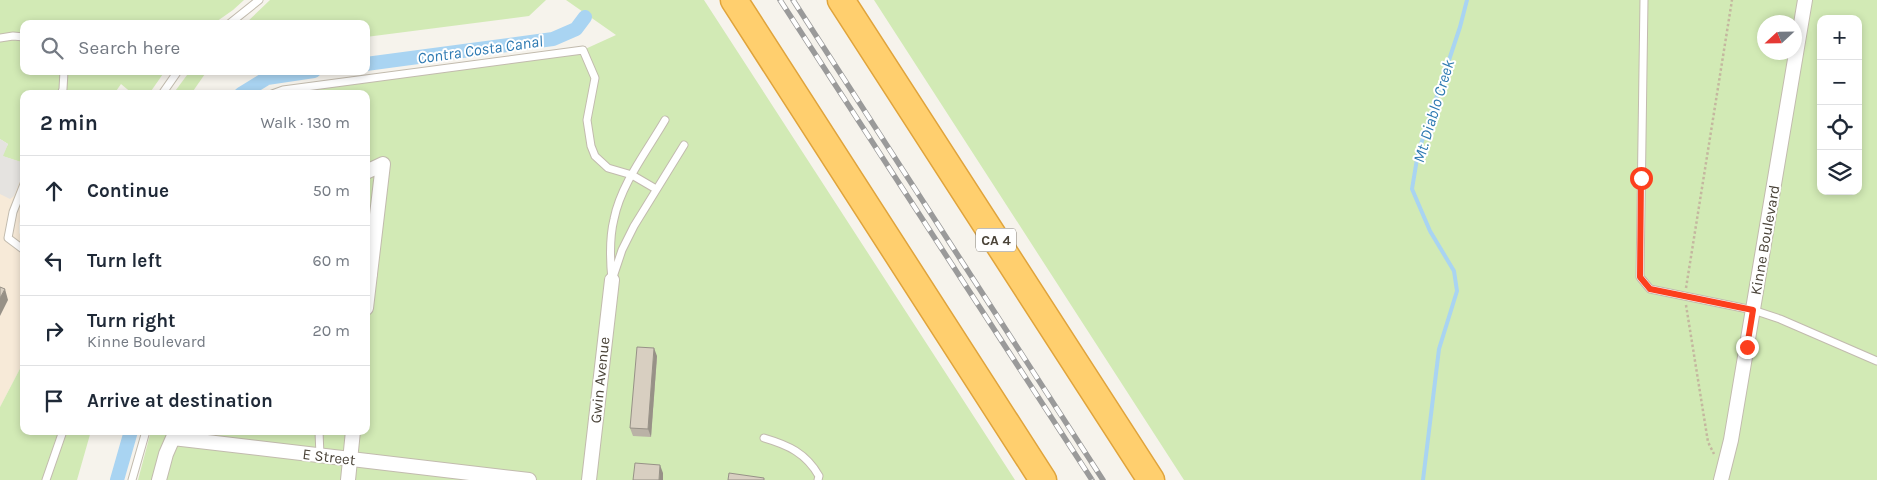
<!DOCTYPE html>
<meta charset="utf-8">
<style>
body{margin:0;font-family:Karla,sans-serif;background:#f2f2f3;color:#1f2937}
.controls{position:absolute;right:15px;top:15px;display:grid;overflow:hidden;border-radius:10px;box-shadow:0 2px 8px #0003}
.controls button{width:45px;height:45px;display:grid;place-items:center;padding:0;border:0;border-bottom:1px solid #e0e1e3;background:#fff;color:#1f2937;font:25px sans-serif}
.compass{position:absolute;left:1757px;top:15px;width:45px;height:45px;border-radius:50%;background:#fff;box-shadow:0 2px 8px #0003;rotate:248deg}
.stop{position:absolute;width:15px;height:15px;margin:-11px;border:4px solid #fc3f1d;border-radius:50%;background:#fff}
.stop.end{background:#fc3f1d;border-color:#fff;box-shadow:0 1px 5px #0008}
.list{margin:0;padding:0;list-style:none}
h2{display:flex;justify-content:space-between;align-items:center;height:65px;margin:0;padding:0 20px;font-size:21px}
h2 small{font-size:16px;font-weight:400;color:#747a83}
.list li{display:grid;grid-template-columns:32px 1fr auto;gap:15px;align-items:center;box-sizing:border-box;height:70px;padding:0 20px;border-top:1px solid #e0e1e3}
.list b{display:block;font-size:19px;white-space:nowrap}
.list p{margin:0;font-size:16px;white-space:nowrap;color:#747a83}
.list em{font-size:16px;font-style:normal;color:#747a83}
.icon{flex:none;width:28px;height:28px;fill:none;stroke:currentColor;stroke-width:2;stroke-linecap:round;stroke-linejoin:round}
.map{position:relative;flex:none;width:1877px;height:480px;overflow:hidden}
.search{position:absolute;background:#fff;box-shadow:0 2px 8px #0003;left:20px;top:20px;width:350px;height:55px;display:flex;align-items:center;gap:12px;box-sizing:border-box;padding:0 18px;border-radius:10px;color:#747a83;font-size:19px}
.panel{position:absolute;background:#fff;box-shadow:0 2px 8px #0003;left:20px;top:90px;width:350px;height:345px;border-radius:10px}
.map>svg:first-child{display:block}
.commercial{fill:#f7ead8}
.green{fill:#d2eab5;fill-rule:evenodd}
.parking{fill:#e5e3e0}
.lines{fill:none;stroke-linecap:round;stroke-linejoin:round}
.stream{stroke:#a9d4f2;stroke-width:4}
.canal{stroke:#a9d4f2;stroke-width:14}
.service-casing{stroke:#c2bbae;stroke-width:9}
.minor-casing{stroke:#c2bbae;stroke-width:16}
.motorway-casing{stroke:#e0a43c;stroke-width:29}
.path{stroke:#c4b79f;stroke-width:2.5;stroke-dasharray:2.5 2.5;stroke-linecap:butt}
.service{stroke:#fff;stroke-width:7}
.minor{stroke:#fff;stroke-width:14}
.motorway{stroke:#ffcf6e;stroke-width:26}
.rail-casing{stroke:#9a9a9a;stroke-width:5.5}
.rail{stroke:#fff;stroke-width:4;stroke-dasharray:11;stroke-linecap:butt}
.wall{fill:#bab2a6}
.shaded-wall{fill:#979187}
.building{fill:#d8cfc1;stroke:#979187}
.route{stroke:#fc3f1d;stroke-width:6}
.labels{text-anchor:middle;stroke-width:4;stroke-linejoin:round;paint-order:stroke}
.shield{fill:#fff;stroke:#817c74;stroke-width:1}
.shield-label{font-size:14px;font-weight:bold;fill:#4b4439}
.street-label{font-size:15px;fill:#4b4439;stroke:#fff}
.water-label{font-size:16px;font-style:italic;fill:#2e7ab2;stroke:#fff}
</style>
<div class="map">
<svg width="1877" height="480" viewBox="0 0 1877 480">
<rect width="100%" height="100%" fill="#f6f3ec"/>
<path class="commercial" d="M0,139L24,163V211L19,224V233L24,238V361L0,407Z"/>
<g class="green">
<path d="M0,0H244L233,10L213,24H24V71H165L149,94H133L121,84L114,94H24V163L2,156L8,144L0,139Z"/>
<path d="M270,0H546L529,16L366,37V24H245Z"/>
<path d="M566,0H704L1015,480H138L151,431H366V94H272L583,50L616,35Z"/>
<path d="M874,0H1877V480H1184ZM1821,19H1858V191H1821ZM1764,22H1794V52H1764Z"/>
<path d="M190,71H207L191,94H173Z"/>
<path d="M24,361V431H91L77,480H0V407Z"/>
</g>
<path class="parking" d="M0,139L8,144L3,156L24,163V171L14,196L10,199L0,194Z"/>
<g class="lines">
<path class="stream" d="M1423,480L1439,349L1457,291L1454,271L1430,231L1412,189L1418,153L1460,27L1467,0"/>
<g class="canal">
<path d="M366,64L553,39L576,29L585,17"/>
<path d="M241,94L267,78L314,71"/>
<path d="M117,480L131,431"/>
</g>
<defs>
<g id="service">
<path d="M1644,0L1640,277L1650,289L1753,310L1780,319L1877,361"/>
<path d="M229,24L259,0"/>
<path d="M0,38L13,36L24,37"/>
<path d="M61,94L63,89L64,71"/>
<path d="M162,94L178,71"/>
<path d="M272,94L283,90L583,50L595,78L587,120L591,146L595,156L608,168L632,175L656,189"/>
<path d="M665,120C647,151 621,184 614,219C609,239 610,260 612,280L622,250L634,226L684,145"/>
<path d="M24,184L13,212L8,238L24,250"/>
<path d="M319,431L320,456"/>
<path d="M764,438C788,445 806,453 819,476L818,480"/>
<path d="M46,480L63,431"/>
<path d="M132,480L146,431"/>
</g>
<g id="minor">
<path d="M366,172L383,164L370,274L366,271"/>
<path d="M366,308L370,274"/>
<path d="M159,480L166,454L173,438L529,480"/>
<path d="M348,480L353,431"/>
<path d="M589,480L612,280"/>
<path d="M1721,480L1731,440L1805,0"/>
</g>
<g id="motorway">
<path d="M734,0L1043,480"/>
<path d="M841,0L1151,480"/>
</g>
</defs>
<use href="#service" class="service-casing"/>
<use href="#minor" class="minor-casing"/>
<use href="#motorway" class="motorway-casing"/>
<g class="path">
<path d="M1686,288L1732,0"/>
<path d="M1686,305L1708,442L1714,454"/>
</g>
<use href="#service" class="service"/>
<use href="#minor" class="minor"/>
<use href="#motorway" class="motorway"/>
<defs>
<g id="rail">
<path d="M780,0L1092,480"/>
<path d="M793,0L1103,480"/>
</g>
</defs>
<use href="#rail" class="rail-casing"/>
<use href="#rail" class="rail"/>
</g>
<path class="wall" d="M657,356L651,437L633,436L630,428Z"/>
<g class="shaded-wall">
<path d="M5,289L8,300L0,316V298Z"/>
<path d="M654,348L657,356L651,437L648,429Z"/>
<path d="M660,465L663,473V480H659Z"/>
</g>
<g class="building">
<path d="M0,287L5,289L0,298Z"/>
<path d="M637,347L654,348L648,429L630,428Z"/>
<path d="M635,463L660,465L659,480H633Z"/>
<path d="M729,473L764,478V480H728Z"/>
</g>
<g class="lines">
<path class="route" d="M1641,178L1640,277L1650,289L1753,310L1747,347"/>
</g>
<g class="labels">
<rect class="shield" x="976" y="228.5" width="40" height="23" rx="4"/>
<g class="shield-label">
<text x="996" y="245">CA 4</text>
</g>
<g class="street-label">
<text transform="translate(1765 240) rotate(-80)" y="5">Kinne Boulevard</text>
<text transform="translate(600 380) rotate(-84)" y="5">Gwin Avenue</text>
<text transform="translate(329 457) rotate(7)" y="5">E Street</text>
</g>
<g class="water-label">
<text transform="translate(480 49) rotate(-8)" y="6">Contra Costa Canal</text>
<text transform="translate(1433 111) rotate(-73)" y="6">Mt. Diablo Creek</text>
</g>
</g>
</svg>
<div class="controls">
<button>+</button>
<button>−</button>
<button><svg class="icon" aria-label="locate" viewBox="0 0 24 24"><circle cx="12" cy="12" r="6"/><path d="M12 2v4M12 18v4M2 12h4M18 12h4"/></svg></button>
<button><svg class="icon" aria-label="layers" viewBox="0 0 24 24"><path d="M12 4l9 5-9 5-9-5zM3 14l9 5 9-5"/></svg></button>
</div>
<svg class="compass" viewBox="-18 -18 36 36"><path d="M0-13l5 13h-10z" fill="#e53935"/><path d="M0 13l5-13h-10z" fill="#747a83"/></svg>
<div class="stop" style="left:1641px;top:178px"></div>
<div class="stop end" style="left:1747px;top:347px"></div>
<div class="search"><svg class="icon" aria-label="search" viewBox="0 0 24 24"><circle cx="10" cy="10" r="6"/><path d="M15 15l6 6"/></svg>Search here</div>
<section class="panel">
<h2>2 min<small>Walk · 130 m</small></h2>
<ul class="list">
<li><svg class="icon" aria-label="ahead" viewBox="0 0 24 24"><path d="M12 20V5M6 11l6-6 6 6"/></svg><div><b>Continue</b></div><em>50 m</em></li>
<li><svg class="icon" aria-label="left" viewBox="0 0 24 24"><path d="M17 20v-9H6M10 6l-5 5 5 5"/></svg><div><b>Turn left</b></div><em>60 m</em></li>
<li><svg class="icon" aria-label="right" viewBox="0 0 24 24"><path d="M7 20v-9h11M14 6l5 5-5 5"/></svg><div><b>Turn right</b><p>Kinne Boulevard</p></div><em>20 m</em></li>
<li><svg class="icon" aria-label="arrive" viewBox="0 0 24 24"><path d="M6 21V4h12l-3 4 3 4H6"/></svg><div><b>Arrive at destination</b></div></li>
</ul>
</section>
</div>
